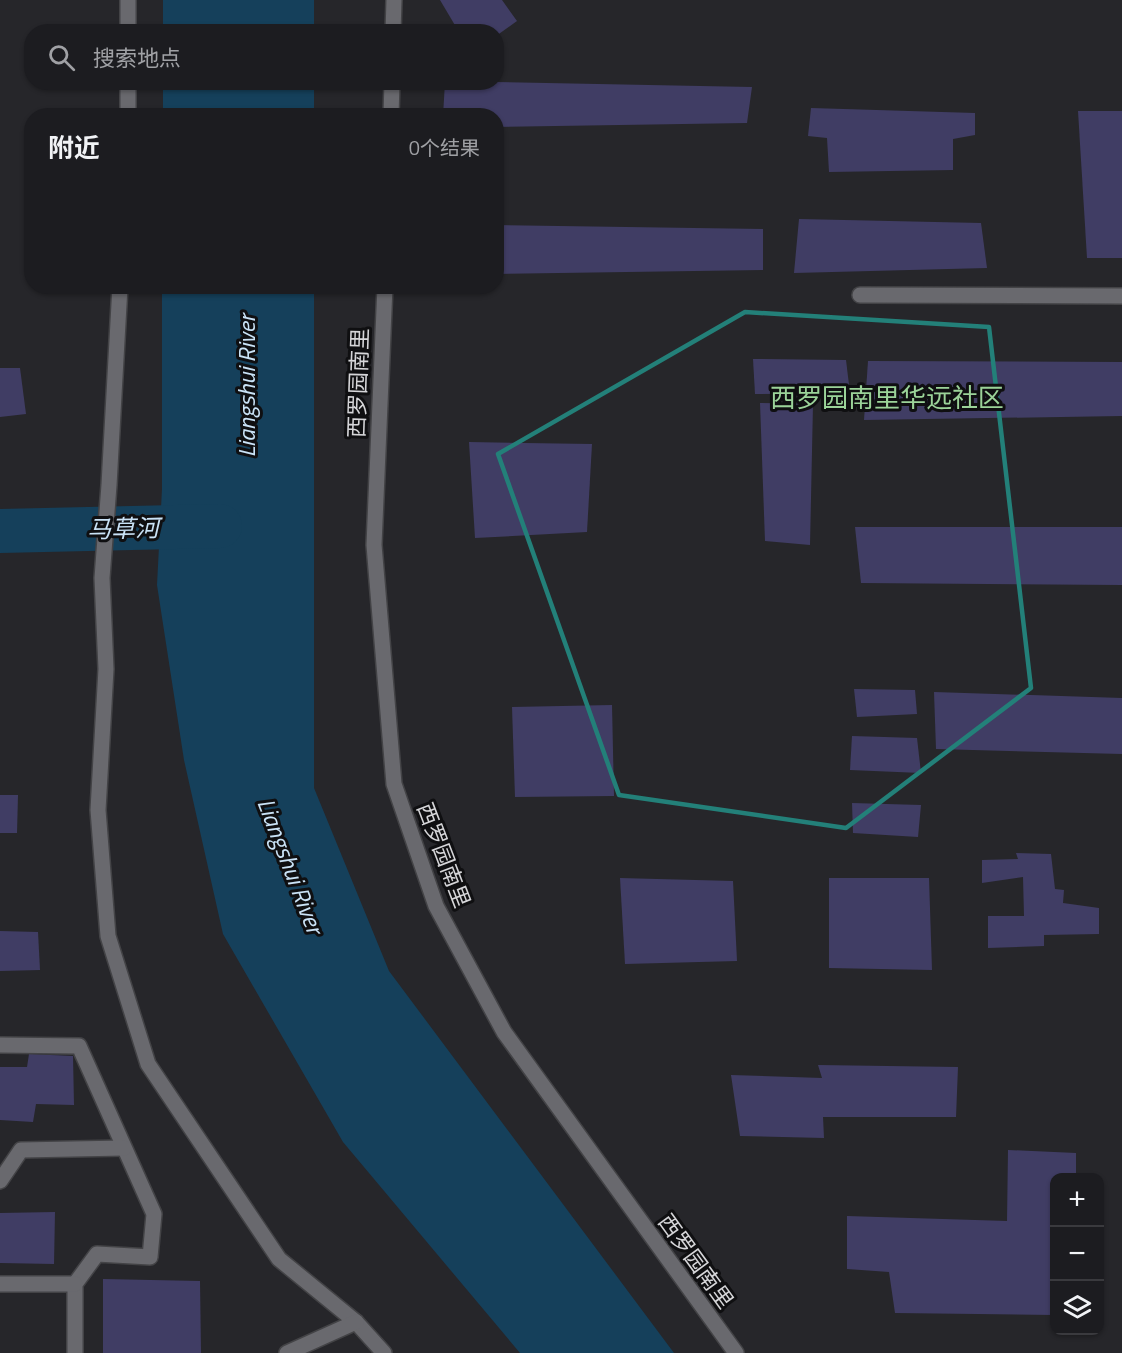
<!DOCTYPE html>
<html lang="zh">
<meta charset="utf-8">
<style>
body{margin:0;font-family:"Titillium Web","Noto Sans SC",sans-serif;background:#252529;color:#f1f3f6}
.controls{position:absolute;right:18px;bottom:18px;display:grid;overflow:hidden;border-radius:12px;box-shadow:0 2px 4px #0004}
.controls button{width:54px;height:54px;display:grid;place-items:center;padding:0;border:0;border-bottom:2px solid #3a3a3e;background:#1c1c20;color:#f1f3f6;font:30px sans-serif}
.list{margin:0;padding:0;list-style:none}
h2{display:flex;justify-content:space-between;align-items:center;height:78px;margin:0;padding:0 24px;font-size:26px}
h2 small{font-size:20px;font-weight:400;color:#a0a1a5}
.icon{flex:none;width:33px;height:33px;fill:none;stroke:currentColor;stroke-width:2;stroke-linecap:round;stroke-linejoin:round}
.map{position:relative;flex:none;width:1122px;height:1353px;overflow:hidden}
.search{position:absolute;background:#1c1c20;box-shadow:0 2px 4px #0004;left:24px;top:24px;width:480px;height:66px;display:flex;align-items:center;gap:15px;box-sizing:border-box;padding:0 21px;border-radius:24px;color:#a0a1a5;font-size:22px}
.panel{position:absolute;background:#1c1c20;box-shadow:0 2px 4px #0004;left:24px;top:108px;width:480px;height:186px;border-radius:24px}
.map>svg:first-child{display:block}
.water{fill:#15405b}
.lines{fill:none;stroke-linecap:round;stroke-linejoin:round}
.river{stroke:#15405b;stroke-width:44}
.building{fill:#403d64}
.minor-casing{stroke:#434346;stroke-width:18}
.minor{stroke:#69696e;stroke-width:15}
.marked{fill:none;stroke:#238079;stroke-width:4.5;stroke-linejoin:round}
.labels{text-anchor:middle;stroke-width:6;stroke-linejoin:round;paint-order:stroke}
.street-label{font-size:22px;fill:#d6d6d9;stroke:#0f0f11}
.water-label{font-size:24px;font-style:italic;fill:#cae3f7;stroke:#0f0f11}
.quarter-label{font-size:26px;fill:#9bd399;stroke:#0f0f11}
</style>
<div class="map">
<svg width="1122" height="1353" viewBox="0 0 1122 1353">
<rect width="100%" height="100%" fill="#26262a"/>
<g class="water">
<rect x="163" y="0" width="151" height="31"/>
<rect x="163" y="83" width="151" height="32"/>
<path d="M162,287H314V788L389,971L674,1353H520L343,1142L223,934L184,760L157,585L162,489Z"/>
</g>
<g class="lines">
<path class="river" d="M0,531L220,526"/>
</g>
<g class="building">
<path d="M440,0H502L517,21L496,36V32H459Z"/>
<path d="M445,82H496L752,87L747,123L496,127V116H443Z"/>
<path d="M811,108L975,113V135L953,139V170L829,172L827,138L808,136Z"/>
<path d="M1078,111H1122V258H1087Z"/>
<path d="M799,219L981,223L987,268L794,273Z"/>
<path d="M496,225L763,229V270L496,274Z"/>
<path d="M753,359L846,360L850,393L755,394Z"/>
<path d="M868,361L1122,362V416L864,420Z"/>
<path d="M0,368H20L26,414L0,417Z"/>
<path d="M760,403L813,404L810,545L765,541Z"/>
<path d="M469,442L592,444L587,532L475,538Z"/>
<path d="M855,527H1122V585L861,583Z"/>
<path d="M854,689L915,690L917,714L857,717Z"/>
<path d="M934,692L1122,698V754L936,749Z"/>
<path d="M612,705L614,796L515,797L512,707Z"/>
<path d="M852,736L917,738L921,773L850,770Z"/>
<path d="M0,795H18L17,833H0Z"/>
<path d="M852,803L921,805L918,837L853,833Z"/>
<path d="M1016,853L1051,854L1055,889L1064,890L1063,903L1099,908V934L1044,935V946L988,948V916H1024L1023,877L982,883V860L1018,859Z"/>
<path d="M620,878L733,881L737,961L625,964Z"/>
<path d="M829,878H929L932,970L829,968Z"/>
<path d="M0,931L38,932L40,970L0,971Z"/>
<path d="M29,1054L73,1056L74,1105L36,1104L33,1122L0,1120V1067H27Z"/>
<path d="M818,1065L958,1067L956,1117H823L824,1138L740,1136L731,1075L822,1078Z"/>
<path d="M1008,1150L1076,1153V1178H1054V1315L895,1313L889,1272L847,1269V1216L1007,1221Z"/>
<path d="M55,1212L54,1264L0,1263V1213Z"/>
<path d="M103,1279L200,1281L201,1353H103Z"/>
</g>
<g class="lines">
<defs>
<g id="minor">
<path d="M128,0V32"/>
<path d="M393,32L394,0"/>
<path d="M128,82V116"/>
<path d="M391,116L392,82"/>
<path d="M120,286L109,485L102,578L106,669L98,810L108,936L148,1064L279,1259L356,1322L384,1353"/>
<path d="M385,286L374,545L394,784L436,906L504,1032L736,1353"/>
<path d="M860,295L1122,296"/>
<path d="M0,1045L79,1046L154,1214L150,1257L97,1254L75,1284V1353"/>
<path d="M0,1181L21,1150L124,1148"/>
<path d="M0,1284H75"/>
<path d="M287,1353L356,1322"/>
</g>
</defs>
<use href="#minor" class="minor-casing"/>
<use href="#minor" class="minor"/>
</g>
<path class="marked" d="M745,312L989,327L1031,688L846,828L619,795L498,454Z"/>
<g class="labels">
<g class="street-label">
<text transform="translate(358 383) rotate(-88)" y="8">西罗园南里</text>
<text transform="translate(444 855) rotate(69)" y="8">西罗园南里</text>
<text transform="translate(696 1261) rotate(54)" y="8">西罗园南里</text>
</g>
<g class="water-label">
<text transform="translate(247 386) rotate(-90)" y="8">Liangshui River</text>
<text transform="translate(123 529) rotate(-1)" y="8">马草河</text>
<text transform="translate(290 866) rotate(69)" y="8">Liangshui River</text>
</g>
<g class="quarter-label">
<text x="887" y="407">西罗园南里华远社区</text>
</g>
</g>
</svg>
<div class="controls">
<button>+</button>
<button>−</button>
<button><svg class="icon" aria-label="layers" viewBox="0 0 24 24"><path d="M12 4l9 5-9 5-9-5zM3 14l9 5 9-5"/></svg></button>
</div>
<div class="search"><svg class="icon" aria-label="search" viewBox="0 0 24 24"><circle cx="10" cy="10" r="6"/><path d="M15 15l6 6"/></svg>搜索地点</div>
<section class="panel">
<h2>附近<small>0个结果</small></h2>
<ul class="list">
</ul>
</section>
</div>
